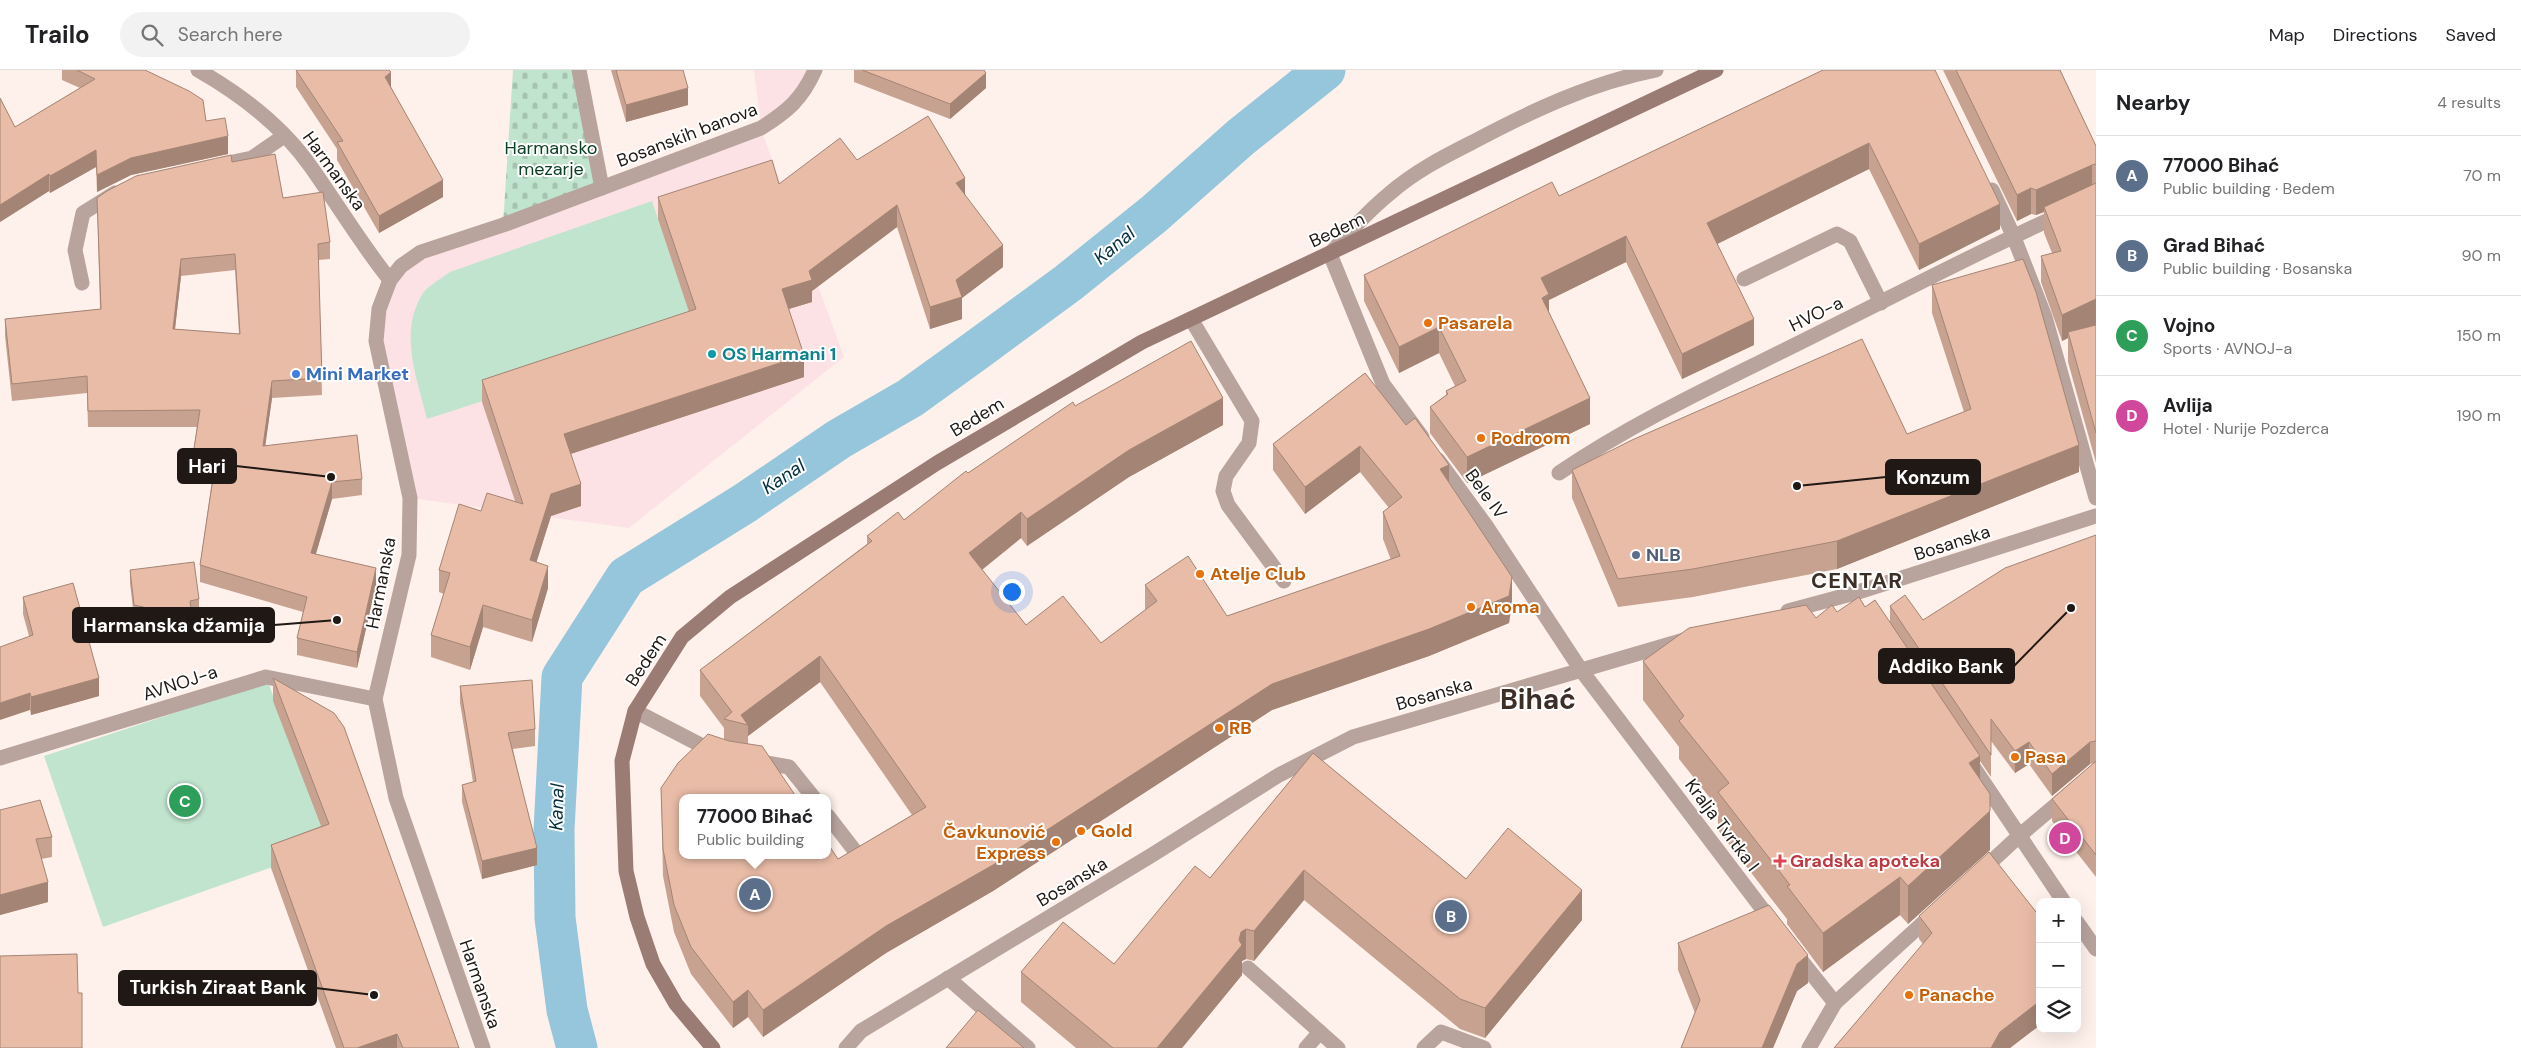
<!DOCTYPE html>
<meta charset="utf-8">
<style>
body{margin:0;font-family:"DM Sans",sans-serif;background:#f2f2f2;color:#202124}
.controls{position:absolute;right:15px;bottom:15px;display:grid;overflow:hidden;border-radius:10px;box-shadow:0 5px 20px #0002}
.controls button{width:45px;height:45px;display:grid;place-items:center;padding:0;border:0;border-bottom:1px solid #e0e0e0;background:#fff;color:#202124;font:25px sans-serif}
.you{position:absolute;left:1011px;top:521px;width:18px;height:18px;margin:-12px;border:4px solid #fff;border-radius:50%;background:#1a73e8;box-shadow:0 0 0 8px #1a73e833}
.badge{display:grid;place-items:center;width:32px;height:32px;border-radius:50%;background:#116e43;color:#fff;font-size:16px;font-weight:700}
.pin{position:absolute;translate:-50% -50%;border:2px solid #fff;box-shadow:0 1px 5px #0006}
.popup{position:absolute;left:679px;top:724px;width:152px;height:65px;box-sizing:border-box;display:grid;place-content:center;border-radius:10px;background:#fff;filter:drop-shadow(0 1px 4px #0005);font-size:16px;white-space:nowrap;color:#757577}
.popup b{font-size:19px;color:#202124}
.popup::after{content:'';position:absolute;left:50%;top:100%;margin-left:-10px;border:10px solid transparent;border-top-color:#fff}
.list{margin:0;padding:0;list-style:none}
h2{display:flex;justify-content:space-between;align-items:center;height:65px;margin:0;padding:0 20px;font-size:21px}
h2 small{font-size:16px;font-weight:400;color:#757577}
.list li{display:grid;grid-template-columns:32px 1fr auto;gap:15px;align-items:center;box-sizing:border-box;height:80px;padding:0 20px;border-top:1px solid #e0e0e0}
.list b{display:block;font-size:19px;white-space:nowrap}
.list p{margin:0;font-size:16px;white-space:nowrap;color:#757577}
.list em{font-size:16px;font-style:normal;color:#757577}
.icon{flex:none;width:28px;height:28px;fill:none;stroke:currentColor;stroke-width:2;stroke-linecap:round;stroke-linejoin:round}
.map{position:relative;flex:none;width:2096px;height:978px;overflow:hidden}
header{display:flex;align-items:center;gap:30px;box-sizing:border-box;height:70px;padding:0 25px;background:#fff;border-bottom:1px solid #e0e0e0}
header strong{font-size:24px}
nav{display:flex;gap:28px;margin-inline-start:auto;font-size:18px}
.search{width:350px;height:45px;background:#f2f2f2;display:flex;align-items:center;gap:12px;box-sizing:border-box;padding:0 18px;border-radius:28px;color:#757577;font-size:19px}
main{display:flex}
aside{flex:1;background:#fff}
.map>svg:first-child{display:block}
.education{fill:#fde2e5}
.green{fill:#c1e4ce}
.cemetery{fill:url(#cemetery-stones)}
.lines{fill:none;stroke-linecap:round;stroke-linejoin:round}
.canal{stroke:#96c6dc;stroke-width:41}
.lane{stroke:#b8a39d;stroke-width:15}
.street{stroke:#b8a39d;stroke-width:15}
.secondary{stroke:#9b7c74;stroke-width:15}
.wall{fill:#c8a290;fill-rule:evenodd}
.shaded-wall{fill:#a38475}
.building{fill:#e9bca7;stroke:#a38475;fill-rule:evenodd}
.food-dot{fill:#e8710a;stroke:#fff;stroke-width:2}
.culture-dot{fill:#0f9aa8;stroke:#fff;stroke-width:2}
.shop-dot{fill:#3f7fe0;stroke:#fff;stroke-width:2}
.service-dot{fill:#5c6f8a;stroke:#fff;stroke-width:2}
.health-dot{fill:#e0444e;stroke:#fff;stroke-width:2}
.labels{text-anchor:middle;stroke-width:4;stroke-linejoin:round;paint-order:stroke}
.street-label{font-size:18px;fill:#1f1814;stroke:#fff}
.park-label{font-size:18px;fill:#0a4026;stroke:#fff}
.food-label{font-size:18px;font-weight:bold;fill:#c56008;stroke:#fff;text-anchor:start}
.culture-label{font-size:18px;font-weight:bold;fill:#0d838f;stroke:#fff;text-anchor:start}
.shop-label{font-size:18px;font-weight:bold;fill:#366cbe;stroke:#fff;text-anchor:start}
.service-label{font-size:18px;font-weight:bold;fill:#4e5e75;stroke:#fff;text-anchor:start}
.health-label{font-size:18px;font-weight:bold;fill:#be3a42;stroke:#fff;text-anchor:start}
.water-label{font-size:19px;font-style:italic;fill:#043040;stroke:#fff}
.district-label{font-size:22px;font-weight:bold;letter-spacing:1px;fill:#3d2e26;stroke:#fff}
.town-label{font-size:28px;font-weight:bold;fill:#3d2e26;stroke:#fff}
.leader{fill:none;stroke:#1f1814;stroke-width:2}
.callout-dot{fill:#1f1814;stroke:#fff;stroke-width:2}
.callout{fill:#1f1814;stroke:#1f1814;stroke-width:2}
.callout-label{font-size:19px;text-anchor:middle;font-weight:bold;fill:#fff}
</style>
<header>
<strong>Trailo</strong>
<div class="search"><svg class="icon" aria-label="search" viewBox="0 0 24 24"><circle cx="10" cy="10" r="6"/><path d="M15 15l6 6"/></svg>Search here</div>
<nav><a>Map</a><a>Directions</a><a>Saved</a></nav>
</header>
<main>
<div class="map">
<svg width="2096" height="978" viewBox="0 0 2096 978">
<defs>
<pattern id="cemetery-stones" width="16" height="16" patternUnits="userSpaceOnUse" patternTransform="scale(1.25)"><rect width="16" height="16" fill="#c1e4ce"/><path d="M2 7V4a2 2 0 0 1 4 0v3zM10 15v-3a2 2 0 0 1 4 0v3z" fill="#a5c3b0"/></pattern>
</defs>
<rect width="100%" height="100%" fill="#fef1eb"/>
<path class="education" d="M754,0H815L761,59L844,287L629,458L410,428L388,332L379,239L401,196L761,58Z"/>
<g class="green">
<path d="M652,131L696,262L427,349C417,308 398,263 423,223C429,215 442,208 450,202Z"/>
<path d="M268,612L329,777L103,857L44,686Z"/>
</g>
<path class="cemetery" d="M513,0H579L602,118L503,155Z"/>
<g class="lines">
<path class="canal" d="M577,978L567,940L555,848L554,760L562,607L626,507L745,433L839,369L910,328L978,279L1068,213L1154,144L1241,67L1325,0"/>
<g class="lane">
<path d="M579,0L602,118"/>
<path d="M233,92L252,88L284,66"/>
<path d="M1330,184C1349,162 1367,142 1389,124C1414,102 1443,87 1473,72C1531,41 1591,13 1656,0"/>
<path d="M1744,209L1837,164L1850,171L1881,233"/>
<path d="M82,213L75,180L83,143L115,123"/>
<path d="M1191,249L1252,351L1249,373L1226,406L1223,421L1228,435L1284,511"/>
<path d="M635,641L716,683"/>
<path d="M755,691L789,697L814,728"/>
<path d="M828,746L858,785"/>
<path d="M2019,766L2096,701"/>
<path d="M1306,978L1320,962L1338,978"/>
<path d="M1424,978L1441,962L1484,978"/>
</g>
<g class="street">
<path d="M198,0C240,24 283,57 311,97C338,135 361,174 390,210"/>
<path d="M1992,120L2013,165L2045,247L2096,428"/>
<path d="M1330,184L1383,314L1422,367"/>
<path d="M1438,390L1487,457L1581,600L1773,853"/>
<path d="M1559,403C1641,347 1734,306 1823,261C1914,216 2003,169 2096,129"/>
<path d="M1788,541L1855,523L2096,446"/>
<path d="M0,688L266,607L375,629"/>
<path d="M1970,692L2064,832"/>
<path d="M1979,803L2019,766"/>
<path d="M2077,852L2096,879"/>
<path d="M1796,884L1835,933"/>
<path d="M1248,898L1320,962"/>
<path d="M948,908L1028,978"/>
<path d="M483,978L396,728L375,629L409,485L410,428L376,271L379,239L390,210L401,196L421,182L503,155L761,58C788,41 802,29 815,0"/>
<path d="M846,978L861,961L1152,785L1279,705L1353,667L1684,570"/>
<path d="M1809,978L1835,933L1934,843"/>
</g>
<path class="secondary" d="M713,978L676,934L653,894L637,847L626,801L622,691L635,641L682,567L730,527L937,393L1142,272L1716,0"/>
</g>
<g class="wall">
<path d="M62,0H145L206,51L228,84L131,105L97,122L96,97L50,123L49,121L0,152V28L15,57L80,18L62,10Z"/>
<path d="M296,0L391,17L443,127L379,163L337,90V79L296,17Z"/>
<path d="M611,0H683L688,35L626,52Z"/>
<path d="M854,0H984L986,18L950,49L854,12Z"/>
<path d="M1823,0L2000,159L1919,200L1869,99L1717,174L1754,275L1682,309L1626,192L1549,230V242L1590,354L1467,413L1430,363V337L1446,325V321L1455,316L1439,283L1399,303L1364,231V205L1559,126Z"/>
<path d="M1943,0H2060L2096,76V393L2068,292V268L2062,271L2041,212V186L2052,183L2044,163V142L2036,145L2031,144L2017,151Z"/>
<path d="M857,90L965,125L1003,197L962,228V249L930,259L897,157L812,221V232L789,239L804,307L571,384L581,436L551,446L536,492L548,518L532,572L483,557L470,600L431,587V565L444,524L439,522V500L481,441L515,431L482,332V310L689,242L658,149V127L779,114Z"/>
<path d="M232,92L283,128L330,172V189L318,190L322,325L272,328L265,375L362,409V425L332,429L316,484L376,515L357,598L297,585V568L303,542L200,512V495L212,411L192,408V391L197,357H88L87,323L12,331L5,266V249L100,239L97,128ZM235,200L239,264L175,259L181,206Z"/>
<path d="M1932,215L2079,402L1837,499L1693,527L1618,537L1572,428V400L1907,364L1964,342L1932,243Z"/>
<path d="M1365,303L1449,413L1512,533L1509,553L1429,586L1272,640L993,821L886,883L763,967L748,947L733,958L691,904L674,862L663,806L661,718L724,669V658L700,626V600L867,474V466L904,450L968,403L1075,336L1223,355L1129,407L1027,476L1021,468L982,500L1026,555L1101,573L1145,540V515L1227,546L1391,490L1383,469V442L1389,438L1360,402L1305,444L1273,400V374ZM820,612L912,745L838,789L748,674V666Z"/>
<path d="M2096,465V807L2052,751V729L2094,693L2090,694L2052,726L2029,694L2015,703L1991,671V707L1980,691V709L1990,780L1908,854L1900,845L1823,902L1787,854V849L1718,760V738L1679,689V677L1643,630V591L1837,542L1865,537L1890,553V536L1923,550Z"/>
<path d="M130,500L199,529V542L191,543L192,560L134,547L130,513Z"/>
<path d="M23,527L99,626L31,645L30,640L29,566L23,544Z"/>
<path d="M273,608L459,978H336L271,798V775L321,756L273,631Z"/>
<path d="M460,616L535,659V676L513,679L537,795L482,809L462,732V715L473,712L460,633Z"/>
<path d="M1313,683L1466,809L1582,850L1485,968L1460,959L1304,830L1254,891L1246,889L1242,891V905L1182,978H1076L1021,932V902L1114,894L1210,808Z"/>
<path d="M0,740L52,767V787L41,789L48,832L0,845Z"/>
<path d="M1919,846L2040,847V955L2010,978H1834L1923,874L1919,869Z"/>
<path d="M1678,873L1808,913L1797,921L1773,978H1681L1695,943L1678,900Z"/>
</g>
<g class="shaded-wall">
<path d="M391,2V20L385,7Z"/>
<path d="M986,3V18L950,49V34Z"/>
<path d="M688,18V35L626,52V35Z"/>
<path d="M228,66V84L131,105L97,122V105L131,88Z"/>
<path d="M1869,73V99L1707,179V153Z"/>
<path d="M96,80V97L50,123V106Z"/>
<path d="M2092,95V120L2044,137V142L2036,145V120Z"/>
<path d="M49,104V121L0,152V135Z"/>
<path d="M965,108V130L956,113Z"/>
<path d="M443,110V127L379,163V146Z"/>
<path d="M2031,118V144L2017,151V125Z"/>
<path d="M2000,134V159L1919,200V174Z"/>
<path d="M897,135V157L812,221V232L782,241V219L809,201Z"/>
<path d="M1626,166V192L1549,230V250L1542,233L1541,208Z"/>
<path d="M1003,175V197L962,228V249L930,259V237L956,210Z"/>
<path d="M181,189V206L173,276V259Z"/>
<path d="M2096,229V255L2068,262V268L2062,271V245Z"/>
<path d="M1754,249V275L1682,309V284Z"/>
<path d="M1439,257V283L1399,303V277Z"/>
<path d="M804,285V307L564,386V364Z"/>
<path d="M272,311V328L263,392V376Z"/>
<path d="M1223,328V355L1129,407L1027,476V449L1129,380Z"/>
<path d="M1590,328V354L1467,413V387Z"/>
<path d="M2079,375V402L1837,499V471Z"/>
<path d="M1360,376V402L1305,444V417Z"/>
<path d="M1449,395V421L1440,399Z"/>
<path d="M332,412V429L311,500V483Z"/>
<path d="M581,414V436L551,446L530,513V490L551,424Z"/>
<path d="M1021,442V468L969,510V483Z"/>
<path d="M548,496V518L532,572V550Z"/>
<path d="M376,498V515L357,598V582Z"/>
<path d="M1512,507V533L1509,553L1429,586L1272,640L993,821L886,883L763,967V940L886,856L1272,614Z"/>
<path d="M483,535V557L470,600V577Z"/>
<path d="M820,586V612L748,666V655L741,645Z"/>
<path d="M99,608V626L31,645V627Z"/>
<path d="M30,623V640L0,650V633Z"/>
<path d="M2029,672V694L2015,703V681Z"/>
<path d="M2090,672V694L2052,726V704Z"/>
<path d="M1980,686V725L1969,693Z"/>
<path d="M1990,724V780L1908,854V816Z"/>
<path d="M537,778V795L482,809V791Z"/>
<path d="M1304,800V830L1254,891V861Z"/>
<path d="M1900,807V845L1823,902V863Z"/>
<path d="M48,812V832L0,845V825Z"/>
<path d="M1582,820V850L1485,968V938Z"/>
<path d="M1246,859V889L1242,891V905L1182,978H1157L1241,862Z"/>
<path d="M1808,885V913L1797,921L1773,978H1762L1797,894Z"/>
<path d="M2081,900V923L2077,926V903Z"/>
<path d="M748,920V947L733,958V932Z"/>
<path d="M2040,931V955L2010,978H1991L2000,962Z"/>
<path d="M397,964V978H357Z"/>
</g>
<g class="building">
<path d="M77,0H145L189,21L203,30L206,51L225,48L228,66L131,88L97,105L96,80L50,106L49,104L0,135V28L15,57L95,9Z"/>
<path d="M296,0H389L391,2L385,7L443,110L379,146L337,72L343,71Z"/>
<path d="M616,0H683L688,18L626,35Z"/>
<path d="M862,0H984L986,3L950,34Z"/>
<path d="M1823,0H1935L2000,134L1919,174L1869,73L1707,153L1754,249L1682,284L1626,166L1541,208L1549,224L1542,228L1590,328L1467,387L1430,337L1448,324L1446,321L1466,311L1439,257L1399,277L1364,205L1552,112L1559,126Z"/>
<path d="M1956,0H2060L2096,76V94L2092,95L2036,120L2031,118L2017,125Z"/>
<path d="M928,46L965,108L956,113L1003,175L956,210L962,227L930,237L897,135L809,201L812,210L782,219L804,285L564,364L581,414L551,424L530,490L548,496L532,550L483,535L470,577L431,565L450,503L439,500L459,434L481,441L487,423L523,434L482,310L696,239L658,127L772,90L779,114L840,68L857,90Z"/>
<path d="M275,84L283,128L323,122L330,172L318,174L322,308L272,311L263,376L357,365L362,409L332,412L311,483L376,498L357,582L297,568L307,527L200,495L215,395L192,391L200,340L88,341L87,306L12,314L5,249L101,239L97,128L107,121L136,106L231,85L232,92ZM235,184L240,264L173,259L181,189Z"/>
<path d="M2096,113V229L2062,245L2041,186L2061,181L2044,137Z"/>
<path d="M2023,189L2036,222L2079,375L1837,471L1693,499L1618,509L1572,400L1632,370L1862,269L1907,364L1971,339L1932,215Z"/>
<path d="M2096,255V363L2068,262Z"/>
<path d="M1191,271L1223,328L1129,380L1027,449L1021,442L969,483L1026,555L1063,526L1101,573L1157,531L1145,515L1188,486L1227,546L1400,486L1383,442L1402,427L1360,376L1305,417L1273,374L1365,303L1406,355L1415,348L1449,395L1440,399L1512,507L1509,526L1429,559L1272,614L993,795L886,856L763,940L748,920L733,932L691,877L674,835L663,779L661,718L678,693L708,664L729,671L762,676L797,728H682V785H828V774L838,789L926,737L820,586L741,645L748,655L724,649L732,642L700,600L872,471L867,466L898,442L904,450L966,401L968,403L1073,332L1075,336Z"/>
<path d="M2096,465V671L2090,672L2052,704L2029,672L2015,681L1991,649V685L1890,536L1905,525L1923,550L2005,498Z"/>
<path d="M194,492L199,529L190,531L192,548L134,535L130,500Z"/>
<path d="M73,513L99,608L31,627L30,623L0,633V577L33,565L23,527Z"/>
<path d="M1859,527L1865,537L1875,530L1980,686L1969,693L1990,724V741L1908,816L1900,807L1823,863L1787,816L1790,815L1718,722L1729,713L1679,651L1684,646L1643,591L1689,558L1806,535L1816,548L1832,535L1837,542Z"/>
<path d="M273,608L334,643L344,657L459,978H403L397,964L357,978H344L271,775L329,754Z"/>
<path d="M532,610L535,659L508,663L537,778L482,791L462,715L476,711L460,616Z"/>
<path d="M1313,683L1466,809L1508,758L1582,820L1485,938L1460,929L1304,800L1254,861L1246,859L1241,862L1239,870L1242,875L1157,978H1113L1021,902L1063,852L1114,894L1195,796L1210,808Z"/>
<path d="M2096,691V785L2052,729Z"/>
<path d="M40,730L52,767L36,769L48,812L0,825V740Z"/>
<path d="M1989,782L2040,847V931L2000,962L1991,978H1834L1932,863L1919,846Z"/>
<path d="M1769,835L1808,885L1797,894L1762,978H1681L1700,930L1678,873Z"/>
<path d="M77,884L78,923H82V978H0V886Z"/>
<path d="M2077,896L2081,900L2077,903Z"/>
<path d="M978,940L1024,978H946Z"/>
</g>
<g class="food-dot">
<circle cx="1428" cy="253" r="5"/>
<circle cx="1481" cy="368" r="5"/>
<circle cx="1200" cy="504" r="5"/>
<circle cx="1471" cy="537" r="5"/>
<circle cx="1219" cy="658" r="5"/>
<circle cx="2015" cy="687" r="5"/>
<circle cx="1081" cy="761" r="5"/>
<circle cx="1056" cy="772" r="5"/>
<circle cx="1909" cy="925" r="5"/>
</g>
<circle class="culture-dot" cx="712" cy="284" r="5"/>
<circle class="shop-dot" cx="296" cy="304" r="5"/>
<circle class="service-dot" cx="1636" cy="485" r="5"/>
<path class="health-dot" d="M1777.5 783.5h5v5h5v5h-5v5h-5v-5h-5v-5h5z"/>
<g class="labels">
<g class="street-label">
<text transform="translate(687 65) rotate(-21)" y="6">Bosanskih banova</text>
<text transform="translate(334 101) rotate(54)" y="6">Harmanska</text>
<text transform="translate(1337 160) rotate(-25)" y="6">Bedem</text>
<text transform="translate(1816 244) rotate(-26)" y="6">HVO-a</text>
<text transform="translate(977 347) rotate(-31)" y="6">Bedem</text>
<text transform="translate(1486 424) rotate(54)" y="6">Bele IV</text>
<text transform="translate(1952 473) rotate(-18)" y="6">Bosanska</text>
<text transform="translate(381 513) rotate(-79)" y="6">Harmanska</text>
<text transform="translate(646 590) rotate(-57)" y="6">Bedem</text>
<text transform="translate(180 613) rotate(-18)" y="6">AVNOJ-a</text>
<text transform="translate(1434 624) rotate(-16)" y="6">Bosanska</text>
<text transform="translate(1722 755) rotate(53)" y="6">Kralja Tvrtka I</text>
<text transform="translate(1072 812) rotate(-31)" y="6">Bosanska</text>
<text transform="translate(480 914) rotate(71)" y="6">Harmanska</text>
</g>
<g class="park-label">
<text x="551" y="84">Harmansko<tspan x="551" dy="21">mezarje</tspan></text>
</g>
<g class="food-label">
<text x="1438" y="259">Pasarela</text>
<text x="1491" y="374">Podroom</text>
<text x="1210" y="510">Atelje Club</text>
<text x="1481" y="543">Aroma</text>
<text x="1229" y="664">RB</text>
<text x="2025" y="693">Pasa</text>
<text x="1091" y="767">Gold</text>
<text x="1046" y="768" text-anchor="end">Čavkunović<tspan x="1046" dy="21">Express</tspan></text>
<text x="1919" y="931">Panache</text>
</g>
<g class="culture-label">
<text x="722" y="290">OS Harmani 1</text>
</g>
<g class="shop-label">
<text x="306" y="310">Mini Market</text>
</g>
<g class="service-label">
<text x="1646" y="491">NLB</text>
</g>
<g class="health-label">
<text x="1790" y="797">Gradska apoteka</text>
</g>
<g class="water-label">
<text transform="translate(1114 175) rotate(-40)" y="7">Kanal</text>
<text transform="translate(783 406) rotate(-33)" y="7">Kanal</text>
<text transform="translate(556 737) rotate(-88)" y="7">Kanal</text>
</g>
<g class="district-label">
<text x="1857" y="518">CENTAR</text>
</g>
<g class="town-label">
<text x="1538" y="639">Bihać</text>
</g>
</g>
<path class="leader" d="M331 407L236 396M1797 416L1886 407M337 550L274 555M2071 538L2014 596M374 925L316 918"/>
<g class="callout-dot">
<circle cx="331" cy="407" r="5"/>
<circle cx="1797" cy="416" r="5"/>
<circle cx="337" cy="550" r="5"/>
<circle cx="2071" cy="538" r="5"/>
<circle cx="374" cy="925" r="5"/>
</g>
<g class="callout">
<rect x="178" y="379" width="58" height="34" rx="5"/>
<rect x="1886" y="390" width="94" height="34" rx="5"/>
<rect x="73" y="538" width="201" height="34" rx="5"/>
<rect x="1879" y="579" width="135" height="34" rx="5"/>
<rect x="119" y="901" width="197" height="34" rx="5"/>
</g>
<g class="callout-label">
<text x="207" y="403">Hari</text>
<text x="1933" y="414">Konzum</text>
<text x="174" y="562">Harmanska džamija</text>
<text x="1946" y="603">Addiko Bank</text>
<text x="218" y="924">Turkish Ziraat Bank</text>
</g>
</svg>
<div class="controls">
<button>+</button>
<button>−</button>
<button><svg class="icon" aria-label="layers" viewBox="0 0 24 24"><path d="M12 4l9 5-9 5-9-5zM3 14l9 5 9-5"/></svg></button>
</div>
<div class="you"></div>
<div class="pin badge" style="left:755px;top:824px;background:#5c6f8a">A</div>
<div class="popup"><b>77000 Bihać</b>Public building</div>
<div class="pin badge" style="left:1451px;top:846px;background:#5c6f8a">B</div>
<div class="pin badge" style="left:185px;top:731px;background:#2e9e5b">C</div>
<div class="pin badge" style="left:2065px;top:768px;background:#d1479c">D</div>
</div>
<aside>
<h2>Nearby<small>4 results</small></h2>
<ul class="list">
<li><span class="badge" style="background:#5c6f8a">A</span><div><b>77000 Bihać</b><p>Public building · Bedem</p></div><em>70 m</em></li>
<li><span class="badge" style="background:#5c6f8a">B</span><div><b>Grad Bihać</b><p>Public building · Bosanska</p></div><em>90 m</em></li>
<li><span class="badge" style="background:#2e9e5b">C</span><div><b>Vojno</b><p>Sports · AVNOJ-a</p></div><em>150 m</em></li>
<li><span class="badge" style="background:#d1479c">D</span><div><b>Avlija</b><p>Hotel · Nurije Pozderca</p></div><em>190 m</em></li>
</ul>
</aside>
</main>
